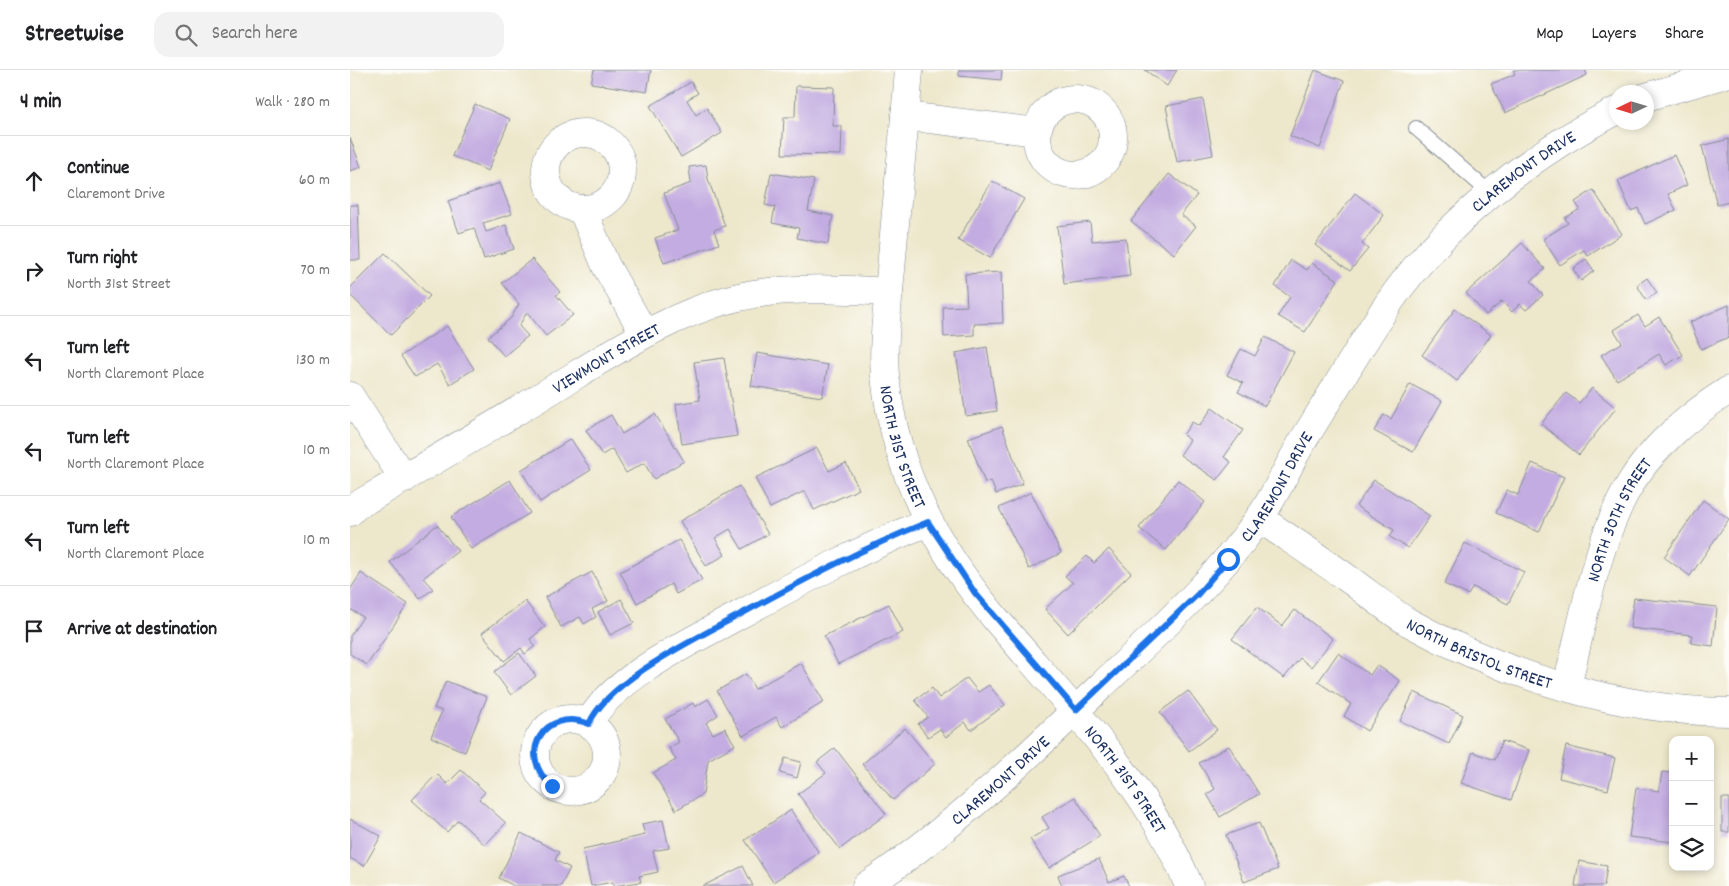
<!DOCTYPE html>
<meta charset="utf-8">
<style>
body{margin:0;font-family:Dekko,sans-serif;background:#f2f2f2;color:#202124}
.controls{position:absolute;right:15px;bottom:15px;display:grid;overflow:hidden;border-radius:10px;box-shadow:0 2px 8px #0003}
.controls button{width:45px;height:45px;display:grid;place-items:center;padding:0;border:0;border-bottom:1px solid #e0e0e0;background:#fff;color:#202124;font:25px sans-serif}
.compass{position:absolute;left:1259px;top:15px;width:45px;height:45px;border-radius:50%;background:#fff;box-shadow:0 2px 8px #0003;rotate:266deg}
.stop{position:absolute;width:15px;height:15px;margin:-11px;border:4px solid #1a73e8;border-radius:50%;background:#fff}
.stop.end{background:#1a73e8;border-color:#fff;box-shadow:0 1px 5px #0008}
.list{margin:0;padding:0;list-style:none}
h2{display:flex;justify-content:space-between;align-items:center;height:65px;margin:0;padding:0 20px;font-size:21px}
h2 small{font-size:16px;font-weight:400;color:#757577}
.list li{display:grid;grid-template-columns:32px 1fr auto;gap:15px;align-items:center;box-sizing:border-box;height:90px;padding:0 20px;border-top:1px solid #e0e0e0}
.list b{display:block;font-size:19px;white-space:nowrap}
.list p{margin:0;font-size:16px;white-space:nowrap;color:#757577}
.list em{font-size:16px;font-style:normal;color:#757577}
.icon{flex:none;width:28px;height:28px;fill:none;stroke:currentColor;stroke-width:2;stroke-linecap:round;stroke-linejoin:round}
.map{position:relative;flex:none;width:1379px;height:816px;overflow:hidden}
header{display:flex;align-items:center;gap:30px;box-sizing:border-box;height:70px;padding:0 25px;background:#fff;border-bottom:1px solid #e0e0e0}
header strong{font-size:24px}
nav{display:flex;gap:28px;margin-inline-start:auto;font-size:18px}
.search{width:350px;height:45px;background:#f2f2f2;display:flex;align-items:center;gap:12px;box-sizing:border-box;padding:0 18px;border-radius:15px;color:#757577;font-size:19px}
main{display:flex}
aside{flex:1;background:#fff}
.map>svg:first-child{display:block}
.building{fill:#c3ace1}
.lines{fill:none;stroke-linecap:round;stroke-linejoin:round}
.service-casing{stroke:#848b94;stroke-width:16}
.minor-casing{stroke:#848b94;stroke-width:29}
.service{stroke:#fff;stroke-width:14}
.minor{stroke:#fff;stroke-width:28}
.route{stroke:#1a73e8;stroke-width:6}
.labels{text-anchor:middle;stroke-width:4;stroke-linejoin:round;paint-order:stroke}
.street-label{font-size:18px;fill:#1b2f5e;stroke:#fdfcf7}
</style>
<header>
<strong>Streetwise</strong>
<div class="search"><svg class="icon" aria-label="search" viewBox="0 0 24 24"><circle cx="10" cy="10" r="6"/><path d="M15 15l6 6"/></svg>Search here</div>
<nav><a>Map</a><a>Layers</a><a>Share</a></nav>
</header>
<main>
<aside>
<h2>4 min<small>Walk · 280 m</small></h2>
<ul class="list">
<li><svg class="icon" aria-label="ahead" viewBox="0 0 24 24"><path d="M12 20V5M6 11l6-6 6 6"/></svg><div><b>Continue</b><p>Claremont Drive</p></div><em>60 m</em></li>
<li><svg class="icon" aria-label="right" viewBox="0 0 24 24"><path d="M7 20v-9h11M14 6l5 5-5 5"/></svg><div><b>Turn right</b><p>North 31st Street</p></div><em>70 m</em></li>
<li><svg class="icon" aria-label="left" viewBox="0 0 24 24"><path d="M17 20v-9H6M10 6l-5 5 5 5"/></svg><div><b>Turn left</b><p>North Claremont Place</p></div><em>130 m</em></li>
<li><svg class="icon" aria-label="left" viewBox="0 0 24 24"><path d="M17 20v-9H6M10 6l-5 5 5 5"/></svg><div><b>Turn left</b><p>North Claremont Place</p></div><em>10 m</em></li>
<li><svg class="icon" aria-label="left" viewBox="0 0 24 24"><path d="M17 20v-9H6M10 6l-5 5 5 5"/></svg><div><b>Turn left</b><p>North Claremont Place</p></div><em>10 m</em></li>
<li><svg class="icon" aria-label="arrive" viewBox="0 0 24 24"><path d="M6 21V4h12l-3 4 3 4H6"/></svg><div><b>Arrive at destination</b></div></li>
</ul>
</aside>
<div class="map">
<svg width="1379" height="816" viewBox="0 0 1379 816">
<rect width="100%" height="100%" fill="#fdfcf7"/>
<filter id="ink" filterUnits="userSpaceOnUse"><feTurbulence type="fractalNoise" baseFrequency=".02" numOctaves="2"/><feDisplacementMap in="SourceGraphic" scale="10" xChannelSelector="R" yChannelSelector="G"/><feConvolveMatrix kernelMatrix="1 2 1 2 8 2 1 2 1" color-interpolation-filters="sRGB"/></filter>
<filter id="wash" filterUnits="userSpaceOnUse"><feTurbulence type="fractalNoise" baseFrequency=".0096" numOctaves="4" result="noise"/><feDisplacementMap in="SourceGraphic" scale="20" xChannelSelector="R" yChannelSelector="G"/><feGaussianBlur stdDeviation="1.12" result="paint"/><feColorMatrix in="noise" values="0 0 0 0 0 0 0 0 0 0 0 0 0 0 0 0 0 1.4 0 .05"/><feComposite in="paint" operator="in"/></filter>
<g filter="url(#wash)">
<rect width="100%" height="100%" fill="#ede7cb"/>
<g id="blocks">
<g class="building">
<path d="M244,0H301L297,22L241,13Z"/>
<path d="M609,0H652L651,10L609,6Z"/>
<path d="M795,0H827L817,16Z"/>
<path d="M965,0L994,11L970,78L940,66Z"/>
<path d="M1163,0H1235L1237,5L1155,43L1141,14L1165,4Z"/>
<path d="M341,12L348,23L337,30L346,45L357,38L372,63L331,87L300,36Z"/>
<path d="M446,16L484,17L483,56H492L491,85L432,84L434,47H445Z"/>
<path d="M853,29L863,85L827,92L816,36Z"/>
<path d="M125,34L160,49L138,101L102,86Z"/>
<path d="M0,68L11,97L0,101Z"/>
<path d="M1379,69V132L1367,135L1352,76Z"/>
<path d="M1324,85L1337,115L1318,124L1326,140L1295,154L1288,138L1281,141L1268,111Z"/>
<path d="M356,95L358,109L375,156L364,160L369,174L314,193L305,168L328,160L314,123L341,113L339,97Z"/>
<path d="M421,103L464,110L458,141L483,146L478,174L447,168L449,158L422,153L425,137L415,135Z"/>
<path d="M819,104L847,125L831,145L846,156L824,184L781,151Z"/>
<path d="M642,111L674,129L640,188L608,170Z"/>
<path d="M150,113L162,144L133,153L136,162L156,155L164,179L134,189L124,158L109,163L98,131Z"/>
<path d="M1243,120L1272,164L1238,186L1234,180L1210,195L1193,169L1218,153L1215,148L1230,139L1225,132Z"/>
<path d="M1005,123L1034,145L1012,174L1018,179L1000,201L965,175Z"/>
<path d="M0,135H8L10,190H0Z"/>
<path d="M740,152L742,171L776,168L780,206L714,214L707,156Z"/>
<path d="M1172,173L1195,199L1181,211L1193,225L1176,240L1170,234L1162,242L1152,231L1136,245L1116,223Z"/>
<path d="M35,183L80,226L41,265L0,225V218Z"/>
<path d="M182,189L210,222L206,225L223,245L196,266L177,242L169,256L178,266L154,286L138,267L161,248L169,234L152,213Z"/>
<path d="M1236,189L1244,201L1231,211L1223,199Z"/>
<path d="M941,190L957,200L962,193L988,210L955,262L928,246L940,227L925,216Z"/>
<path d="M651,202L653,253L624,254V265L594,267L593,237L617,236L615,204Z"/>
<path d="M1297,208L1307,223L1296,230L1287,215Z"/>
<path d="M1379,235V267L1351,279L1340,252Z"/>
<path d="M1105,239L1141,265L1107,311L1072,285Z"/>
<path d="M1288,245L1295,256L1309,247L1333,285L1316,295L1309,284L1267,310L1251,285L1272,273L1264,260Z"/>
<path d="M97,256L124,299L100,314L87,294L65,307L51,286Z"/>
<path d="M915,267L944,282L915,336L888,322L893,313L877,305L891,279L905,286Z"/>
<path d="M637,277L647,341L616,346L606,283Z"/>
<path d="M407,283L478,295L472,327L401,316Z"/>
<path d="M374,288L387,366L332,374L326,334L350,330L344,292Z"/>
<path d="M1060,314L1092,331L1063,382L1024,361L1034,345L1041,349Z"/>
<path d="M1242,318L1266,338L1229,385L1191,354L1216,323L1229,333Z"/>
<path d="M862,338L893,360L874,387L881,392L867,410L830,385L840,370L833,365L842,352L849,356Z"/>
<path d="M305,344L334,391L304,409L294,393L276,403L262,379L252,385L236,360L261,345L272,364Z"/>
<path d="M652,356L673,414L646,424L641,411L635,413L618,368Z"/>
<path d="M221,369L241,400L190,432L171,400Z"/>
<path d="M467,378L479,401L496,393L509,419L464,440L455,421L420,438L405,408Z"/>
<path d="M1182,393L1214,407L1189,462L1146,443L1157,420L1168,425Z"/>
<path d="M160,410L180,443L121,479L101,447Z"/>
<path d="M828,410L855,432L816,480L789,458Z"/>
<path d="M1024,410L1080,446L1058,478L1040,467L1044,460L1006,436Z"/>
<path d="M389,416L418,464L392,479L380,459L365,468L375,485L356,496L330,451Z"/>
<path d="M681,422L711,483L679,499L649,438Z"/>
<path d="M1353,430L1379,449L1340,506L1314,487Z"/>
<path d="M87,455L108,481L73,508L83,519L70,529L40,492Z"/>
<path d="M329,470L352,510L326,524L321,514L287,533L270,502Z"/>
<path d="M1115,473L1174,502L1158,534L1123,517L1118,525L1094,514Z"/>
<path d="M759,479L781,503L718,564L695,539L723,513L715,506L737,486L744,493Z"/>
<path d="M242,502L258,531L242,539L246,547L234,554L230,547L211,557L195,527Z"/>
<path d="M11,503L58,534L17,595L0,584V566L13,547L0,539V520Z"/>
<path d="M1284,528L1367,537L1363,576L1341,573L1342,565L1280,558Z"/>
<path d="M271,529L284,553L260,565L248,542Z"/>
<path d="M175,531L195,557L180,569L185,576L175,584L171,578L154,591L132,563Z"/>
<path d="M539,534L553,562L488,594L474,566Z"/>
<path d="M907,537L932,556L945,540L983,569L961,597L950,588L934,608L882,569Z"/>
<path d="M169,583L186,606L161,625L144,602Z"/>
<path d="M988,583L1020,605L1027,595L1050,611L1017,661L994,646L1001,634L968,612Z"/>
<path d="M451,593L474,632L432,657L426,647L393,666L367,621L396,604L405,619Z"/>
<path d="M617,608L628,622L639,615L655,635L621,660L615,652L596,667L590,659L578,667L568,654L578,647L565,630L582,618L589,628Z"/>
<path d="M96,611L137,627L115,682L81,667L92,641L84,638Z"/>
<path d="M838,621L867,660L839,681L810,642Z"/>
<path d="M1064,622L1113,645L1099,674L1050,651Z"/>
<path d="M358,629L368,645L356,653L363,664L375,658L385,675L358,690L353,724L326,740L303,703L326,690L319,678L329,672L315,649L343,633L345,637Z"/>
<path d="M555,658L585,694L543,730L512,694Z"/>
<path d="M1152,671L1179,680L1161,730L1111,713L1123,682L1145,690Z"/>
<path d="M879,676L909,724L870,747L857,724L865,719L849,693Z"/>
<path d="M1216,676L1265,688L1258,720L1209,708Z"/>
<path d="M485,678L536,744L490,779L448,724L476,703L467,692Z"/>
<path d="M435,688L451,692L447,708L430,703Z"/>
<path d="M111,700L135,722L129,729L156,753L135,775L108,750L97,762L62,730L87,704L97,714Z"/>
<path d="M1312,702L1323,703V772L1279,767L1286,718L1309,721Z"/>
<path d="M725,727L750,766L699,798L680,769L699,758L692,747Z"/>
<rect x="1372" y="728" width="7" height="34"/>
<path d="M441,740L469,783L423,812L395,770Z"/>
<path d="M0,749L31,766L14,796L0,788Z"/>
<path d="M313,750L319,778L303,781L308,802L289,806L291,812L263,816V812L241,816L233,779L295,765L292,754Z"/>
<path d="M909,753L928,799L894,812L876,765Z"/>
<path d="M171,763L209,782L205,790L220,798L211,816H164L149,808Z"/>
<path d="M749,789L759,812L774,806L779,816H712L708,805Z"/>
<path d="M1229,791L1257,796L1254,816H1225Z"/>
<path d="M393,796L403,816H353Z"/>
</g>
</g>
</g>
<g filter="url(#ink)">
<use href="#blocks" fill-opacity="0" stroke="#848b94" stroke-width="1"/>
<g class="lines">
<defs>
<path id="service" d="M1066,58L1141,124"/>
<g id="minor">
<path id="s1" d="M559,0C554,67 546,134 541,200C538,231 532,276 535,305C545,404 587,480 650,554C720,637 798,715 839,816"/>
<path d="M1296,27L1379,3"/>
<circle cx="725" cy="67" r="38"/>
<path d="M555,46L687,62"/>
<circle cx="234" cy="101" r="38"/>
<path d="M232,139L256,196L294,263"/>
<path d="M0,326L54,409"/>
<path id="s2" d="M0,442L6,436C74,397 141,357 208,316C265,281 319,245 384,228C434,216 487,219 539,222"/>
<path id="s3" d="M909,448C938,468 968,487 997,508C1017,522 1037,539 1058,552C1154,605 1269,641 1379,642"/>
<path id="s4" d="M1217,616C1233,551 1244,482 1275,423C1297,381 1339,345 1379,320"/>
<circle cx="221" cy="685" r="36"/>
<path d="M239,654C258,610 349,567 391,544C452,511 513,478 578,452"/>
<path id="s5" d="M516,816C602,759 676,688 750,617C806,564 863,513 908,450C926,425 938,395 954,369C982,324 1009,278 1038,234C1093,154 1180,84 1266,41"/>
</g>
</defs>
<use href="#service" class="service-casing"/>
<use href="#minor" class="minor-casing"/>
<use href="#service" class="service"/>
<use href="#minor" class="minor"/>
</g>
</g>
<g class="lines" filter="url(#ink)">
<path class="route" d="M202,716C165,685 194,636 239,654C258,610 349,567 391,544C452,511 513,478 578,452L625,523L726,640L848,524L878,489"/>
</g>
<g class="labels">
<g class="street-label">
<text dy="6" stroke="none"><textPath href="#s5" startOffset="981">CLAREMONT DRIVE</textPath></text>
<text dy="6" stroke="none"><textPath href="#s2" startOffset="299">VIEWMONT STREET</textPath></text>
<text dy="6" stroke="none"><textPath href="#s1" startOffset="380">NORTH 31ST STREET</textPath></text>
<text dy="6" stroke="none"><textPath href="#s5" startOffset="576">CLAREMONT DRIVE</textPath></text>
<text dy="6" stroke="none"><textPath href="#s4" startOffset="175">NORTH 30TH STREET</textPath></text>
<text dy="6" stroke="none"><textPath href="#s3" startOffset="260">NORTH BRISTOL STREET</textPath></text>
<text dy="6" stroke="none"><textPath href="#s5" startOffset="171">CLAREMONT DRIVE</textPath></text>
<text dy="6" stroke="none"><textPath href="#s1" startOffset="785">NORTH 31ST STREET</textPath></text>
</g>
</g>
</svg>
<div class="controls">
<button>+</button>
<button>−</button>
<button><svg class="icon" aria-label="layers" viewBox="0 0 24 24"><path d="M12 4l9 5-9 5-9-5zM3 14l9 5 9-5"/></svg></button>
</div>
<svg class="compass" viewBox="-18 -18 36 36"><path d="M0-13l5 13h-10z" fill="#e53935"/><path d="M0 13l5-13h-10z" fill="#757577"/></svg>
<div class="stop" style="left:878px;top:489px"></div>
<div class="stop end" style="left:202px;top:716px"></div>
</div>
</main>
